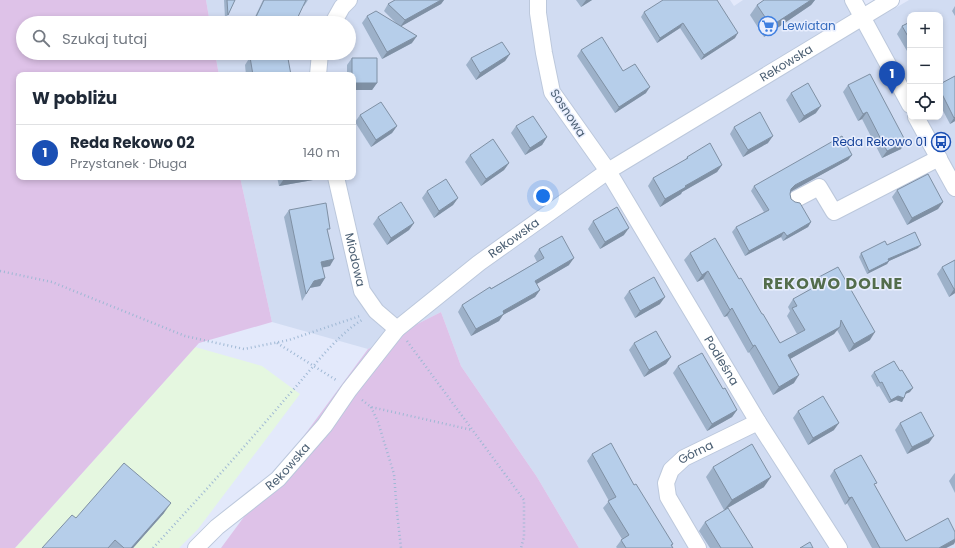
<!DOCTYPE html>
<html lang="pl">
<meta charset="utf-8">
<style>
body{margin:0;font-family:Poppins,sans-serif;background:#f6f6f7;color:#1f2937}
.controls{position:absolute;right:12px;top:12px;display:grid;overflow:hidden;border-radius:8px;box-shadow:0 2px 6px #0003}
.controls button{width:36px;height:36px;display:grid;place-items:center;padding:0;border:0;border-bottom:1px solid #e0e1e3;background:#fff;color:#1f2937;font:20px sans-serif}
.you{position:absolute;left:543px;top:196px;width:14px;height:14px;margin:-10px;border:3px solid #fff;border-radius:50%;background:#1a73e8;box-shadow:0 0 0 6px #1a73e833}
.badge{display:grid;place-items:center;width:26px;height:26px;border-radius:50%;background:#111827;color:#fff;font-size:13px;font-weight:700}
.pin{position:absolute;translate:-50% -33px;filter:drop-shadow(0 1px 2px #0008)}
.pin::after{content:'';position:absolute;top:21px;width:14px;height:12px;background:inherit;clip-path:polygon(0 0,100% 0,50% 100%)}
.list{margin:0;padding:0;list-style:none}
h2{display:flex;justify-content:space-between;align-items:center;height:52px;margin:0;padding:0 16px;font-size:17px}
h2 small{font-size:13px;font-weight:400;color:#747a83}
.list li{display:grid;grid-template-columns:26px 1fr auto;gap:12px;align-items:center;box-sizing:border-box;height:56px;padding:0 16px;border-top:1px solid #e0e1e3}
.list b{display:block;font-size:15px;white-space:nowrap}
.list p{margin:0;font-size:13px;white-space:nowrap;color:#747a83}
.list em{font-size:13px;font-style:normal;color:#747a83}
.icon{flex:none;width:22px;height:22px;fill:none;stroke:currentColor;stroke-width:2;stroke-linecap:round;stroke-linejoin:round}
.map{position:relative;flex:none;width:955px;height:548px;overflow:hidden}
.search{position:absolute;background:#fff;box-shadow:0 2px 6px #0003;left:16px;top:16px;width:340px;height:44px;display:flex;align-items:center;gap:10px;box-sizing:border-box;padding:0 14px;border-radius:22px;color:#747a83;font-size:15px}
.panel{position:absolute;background:#fff;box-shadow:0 2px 6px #0003;left:16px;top:72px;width:340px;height:108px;border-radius:8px}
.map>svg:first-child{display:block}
.residential{fill:#d1dcf2;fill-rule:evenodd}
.education{fill:#e5f7e0}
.green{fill:#dec2e8}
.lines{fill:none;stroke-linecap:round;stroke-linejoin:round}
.minor-casing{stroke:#bcc8dc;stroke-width:18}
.path{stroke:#9fb8d4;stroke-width:2.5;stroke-dasharray:1 3;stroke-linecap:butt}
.minor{stroke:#fff;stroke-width:16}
.wall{fill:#9db1c9}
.shaded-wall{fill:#7f90a4}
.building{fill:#b6ceea;stroke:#7f90a4}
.labels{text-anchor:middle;stroke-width:3;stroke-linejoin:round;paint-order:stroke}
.shop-label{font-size:12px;fill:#366cbe;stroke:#e8eefe;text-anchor:start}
.street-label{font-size:12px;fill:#4a5e72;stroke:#e8eefe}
.transit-label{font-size:12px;fill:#164399;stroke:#e8eefe;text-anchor:end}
.district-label{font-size:16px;font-weight:bold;letter-spacing:1px;fill:#536d4c;stroke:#e8eefe}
</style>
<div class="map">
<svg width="955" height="548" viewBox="0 0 955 548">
<rect width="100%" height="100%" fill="#e3e9fb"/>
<path class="residential" d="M206,0H730L734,6L743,0H861L875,20L909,0H955V548H579L537,477L461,366L441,312L368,349L272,322L240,177H353V75H219L215,53H349V23H210ZM910,15H940V117H910Z"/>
<path class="education" d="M195,347L262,366L300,394L198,529L179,548H15Z"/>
<g class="green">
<path d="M0,0H206L210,23H23V53H215L219,75H19V177H240L272,322L199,343L15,548H0Z"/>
<path d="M441,312L461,366L537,477L579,548H221L368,349Z"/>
</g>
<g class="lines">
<defs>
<g id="minor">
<path id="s1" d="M538,0V13L544,53L552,92L608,171L758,422L839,548"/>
<path d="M853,0L910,105"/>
<path d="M333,23L342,7L349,0"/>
<path d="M318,75L320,53"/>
<path d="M916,117L955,188"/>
<path id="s2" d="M336,177L362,291L376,311L397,329"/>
<path d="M796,199L819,187L834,212L939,158"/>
<path id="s3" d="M196,548L217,527L278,479L325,425L349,390L397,329L479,263L608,171L891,0"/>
<path id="s4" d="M698,548L668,497L666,483L671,470L684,458L758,422"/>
</g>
</defs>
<use href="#minor" class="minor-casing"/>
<g class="path">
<path d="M0,271L52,282L185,336L244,349L289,340L360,316"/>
<path d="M407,341L524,500V537L521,548"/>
<path d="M277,343L336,380"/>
<path d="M362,400L371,407L472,430"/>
<path d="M371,407L378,422L394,474L397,512L401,548"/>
<path d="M153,548C198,499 243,449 286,398C308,374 335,336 362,320"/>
</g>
<use href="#minor" class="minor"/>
</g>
<g class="wall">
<path d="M224,0H235L228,15L225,18Z"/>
<path d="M263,0H308L304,6H303L295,23H252Z"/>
<path d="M395,0H444L441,4L401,26L412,43L382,59L362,23L367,16L396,23L384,11L388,4Z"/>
<path d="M576,0H592L581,7Z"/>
<path d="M764,0H815L811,5L764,37L750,15L757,5Z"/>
<path d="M955,6V16L952,11Z"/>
<path d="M644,12L735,38L701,60L680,28L657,43L641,17Z"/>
<path d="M910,22V56L897,34L902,26Z"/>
<path d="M581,50L623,71L646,93L615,113L577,56Z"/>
<path d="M510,54L505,61L476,80L466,65L471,58Z"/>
<path d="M250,57L291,75H246L245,65Z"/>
<path d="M352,58L377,83L372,90L353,75H347V65Z"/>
<path d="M955,76V121L950,124L940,105V84Z"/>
<path d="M848,85L901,149L882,158L862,119L858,121L843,92Z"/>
<path d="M791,93L816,113L799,123L786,100Z"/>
<path d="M360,115L397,126L392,133L371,147L355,122Z"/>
<path d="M516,126L547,137L542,145L525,155L511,133Z"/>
<path d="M734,127L768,143L743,157L730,134Z"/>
<path d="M470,155L509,163L504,170L481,186L465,162Z"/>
<path d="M852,155L848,160L791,191L790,194L791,199L811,222L808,227L783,241L781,237L745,256L732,232L736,227L764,212L751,191L754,186Z"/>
<path d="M687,157L722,165L717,172L682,192L681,194L660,207L648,186L653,178L685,160Z"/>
<path d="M277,177H315L313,180L279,186Z"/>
<path d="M897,190L943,202L938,209L907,225L892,197Z"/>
<path d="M427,191L458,198L453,205L434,218L422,198Z"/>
<path d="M289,210L328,232L330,266L322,267L325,278L320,286L310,288L302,301L284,217Z"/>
<path d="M378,217L414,223L409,230L387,245L373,224Z"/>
<path d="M593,221L624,235L600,249L588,229Z"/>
<path d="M887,245L918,248L889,261L887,264L867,274L859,257L861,253Z"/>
<path d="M539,249L569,265L536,284L540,290L535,297L503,315L499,321L471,336L458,312L462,305L537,262L534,256Z"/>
<path d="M690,253L739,279L780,343L797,334L787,316L790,311L788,307L793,299L813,288L812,286L817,278L870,340L849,352L837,330L834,334L790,359L794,383L773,395L749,352L748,353L727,316L724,317L703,279L697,282L684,260Z"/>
<path d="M955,260V293L949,297L937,274L942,267Z"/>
<path d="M629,291L660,304L635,318L624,298Z"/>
<path d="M634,343L671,357L666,364L644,377L629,350Z"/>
<path d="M678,366L723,389L737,410L732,417L707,431L673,373Z"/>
<path d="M874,372L910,392L905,394L902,402L896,400L889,403L879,386L877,387L871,376Z"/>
<path d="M798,411L834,430L808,445L793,418Z"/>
<path d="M900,423L929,443L907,454L895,430Z"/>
<path d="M592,454L634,485L673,544L672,546L673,548H617L616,547L622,539L603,508L609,501L587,461Z"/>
<path d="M713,467L764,487L724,510L706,477Z"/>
<path d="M834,470L875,486L906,541L954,544L946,548H872L847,503L845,505L830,476Z"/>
<path d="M955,473V493L949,481L954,474Z"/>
<path d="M164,513L133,548H42L76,518Z"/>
<path d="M705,522L753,548H710L699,531Z"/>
</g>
<g class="shaded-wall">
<path d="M441,0H444L441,4L400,27L405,20Z"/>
<path d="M586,0H592L581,7Z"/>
<path d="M811,0H815L811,5L764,37L771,26Z"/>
<path d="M683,23L680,28L657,43L660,38Z"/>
<path d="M738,33L735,38L701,60L704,55Z"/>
<path d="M417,36L412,43L382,59L387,52Z"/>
<path d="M510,54L505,61L476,80L480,73Z"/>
<path d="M353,83H377L372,90H353Z"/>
<path d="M650,87L646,93L615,113L619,107Z"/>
<path d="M821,106L816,113L799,123L804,116Z"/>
<path d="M867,112L862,119L858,121L863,114Z"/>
<path d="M955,117V121L950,124L954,118Z"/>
<path d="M397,126L392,133L371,147L376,140Z"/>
<path d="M773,136L768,143L743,157L748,150Z"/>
<path d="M547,137L542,145L525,155L530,148Z"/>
<path d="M906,142L901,149L882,158L887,151Z"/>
<path d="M852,155L848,160L792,191L788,194L791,189L795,185Z"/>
<path d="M509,163L504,170L481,186L486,179Z"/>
<path d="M722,165L717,172L682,192L681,194L660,207L665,199L685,186Z"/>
<path d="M294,177H315L313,180L279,186L284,179Z"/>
<path d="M458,198L453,205L434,218L439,211Z"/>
<path d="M943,202L938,209L907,225L912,218Z"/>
<path d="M811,222L808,227L783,241L787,236Z"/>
<path d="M414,223L409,230L387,245L391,238Z"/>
<path d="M629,228L624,235L600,249L605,242Z"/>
<path d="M784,232L781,237L745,256L749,251Z"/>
<path d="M921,245L918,248L889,261L887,264L867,274L869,271L888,259Z"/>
<path d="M574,258L569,265L530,288L535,281Z"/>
<path d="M334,259L330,266L316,269L321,262Z"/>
<path d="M708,271L703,279L697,282L702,275Z"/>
<path d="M325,278L320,286L309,288L314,281Z"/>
<path d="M954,289H955V293L949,297Z"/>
<path d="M540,290L535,297L503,315L499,321L471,336L476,329L503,311Z"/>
<path d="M665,297L660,304L635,318L640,311Z"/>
<path d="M732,308L727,316L724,317L730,310Z"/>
<path d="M840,327L834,334L783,363L788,355Z"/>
<path d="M875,332L870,340L849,352L854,344Z"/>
<path d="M755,345L749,352L748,353L753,346Z"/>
<path d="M671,357L666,364L644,377L649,370Z"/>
<path d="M799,375L794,383L773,395L779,387Z"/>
<path d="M913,388L910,392L903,395L906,392Z"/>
<path d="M898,396L904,398L902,402L896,400L889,403L891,400Z"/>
<path d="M737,410L732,417L707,431L712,424Z"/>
<path d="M839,423L834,430L808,445L813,438Z"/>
<path d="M934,436L929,443L907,454L912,447Z"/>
<path d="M771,477L764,487L724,510L732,500Z"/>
<path d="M852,497L847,503L845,505L849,498Z"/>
<path d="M171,503L164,513L133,548H131Z"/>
<path d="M955,539V542L954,544L946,548H939Z"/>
</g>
<g class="building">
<path d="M227,0H235L228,15Z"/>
<path d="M264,0H306L295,23H263L255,19Z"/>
<path d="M395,0H441L405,20L388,4Z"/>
<path d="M663,0H717L738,33L704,55L683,23L660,38L644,12Z"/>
<path d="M764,0H811L771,26L757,5Z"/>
<path d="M376,11L417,36L387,52L367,16Z"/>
<path d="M910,22V40L902,26Z"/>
<path d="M602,37L623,71L635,64L650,87L619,107L581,50Z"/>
<path d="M502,42L510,54L480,73L471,58Z"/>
<path d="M275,53H287L291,75H253L250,57Z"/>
<path d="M352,58H377V83H353V75H352Z"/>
<path d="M870,74L906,142L887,151L867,112L863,114L848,85Z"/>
<path d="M955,76V117L954,118L940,90V84Z"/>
<path d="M808,83L821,106L804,116L791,93Z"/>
<path d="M381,102L397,126L376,140L360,115Z"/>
<path d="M760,112L773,136L748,150L734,127Z"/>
<path d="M533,116L547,137L530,148L516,126Z"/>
<path d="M842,136L852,155L795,185L791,189L790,194L791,199L795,202L800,203L811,222L787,236L784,232L749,251L736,227L769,210L754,186Z"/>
<path d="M493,139L509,163L486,179L470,155Z"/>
<path d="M710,143L722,165L685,186L686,187L665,199L653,178L688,158L687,157Z"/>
<path d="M928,174L943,202L912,218L897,190Z"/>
<path d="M284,177H294L284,179Z"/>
<path d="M446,179L458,198L439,211L427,191Z"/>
<path d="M401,202L414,223L391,238L378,217Z"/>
<path d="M326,203L330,229H327L334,259L321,262L325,278L314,281L306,294L289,210Z"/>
<path d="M617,207L629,228L605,242L593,221Z"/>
<path d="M915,232L921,245L888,259L889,261L869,271L861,253L885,241L887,245Z"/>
<path d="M562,236L574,258L535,281L540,290L503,311L504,314L476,329L462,305L490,287L491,289L544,258L539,249Z"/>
<path d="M715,238L739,279L741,278L762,314H763L780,343L805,330L792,308L797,306L793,299L820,284L817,278L838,267L875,332L854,344L841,320L840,327L788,355L799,375L779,387L755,345L753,346L732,308L730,310L708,271L702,275L690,253Z"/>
<path d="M955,260V289H954L942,267Z"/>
<path d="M654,277L665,297L640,311L629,291Z"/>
<path d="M656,331L671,357L649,370L634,343Z"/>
<path d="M702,353L723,389L725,388L737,410L712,424L678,366Z"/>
<path d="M894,361L900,371L902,370L913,388L906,392L904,398L898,396L891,400L882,382L880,383L874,372Z"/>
<path d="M823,396L839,423L813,438L798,411Z"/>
<path d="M921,412L934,436L912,447L900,423Z"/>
<path d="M611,443L634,485L636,484L673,544L671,545L673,548H626L621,540L629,535L608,501L616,497L592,454Z"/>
<path d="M752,444L771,477L732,500L713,467Z"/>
<path d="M861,455L877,483L874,484L906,541L948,518L955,532V539L939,548H880L852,497L849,498L834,470Z"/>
<path d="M124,463L171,503L131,548H124L115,540L108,548H42L72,515L76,518Z"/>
<path d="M728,508L753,548H721L705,522Z"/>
<path d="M810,542L813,548H800Z"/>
</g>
<defs>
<symbol id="supermarket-ring" viewBox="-11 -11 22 22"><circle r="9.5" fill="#e8eefe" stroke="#3f7fe0" stroke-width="1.5"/><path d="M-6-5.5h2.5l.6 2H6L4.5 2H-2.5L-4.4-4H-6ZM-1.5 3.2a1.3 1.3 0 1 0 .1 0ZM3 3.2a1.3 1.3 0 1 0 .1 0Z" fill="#3f7fe0"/></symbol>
<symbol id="bus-ring" viewBox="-11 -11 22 22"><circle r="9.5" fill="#e8eefe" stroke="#1a4fb4" stroke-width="1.5"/><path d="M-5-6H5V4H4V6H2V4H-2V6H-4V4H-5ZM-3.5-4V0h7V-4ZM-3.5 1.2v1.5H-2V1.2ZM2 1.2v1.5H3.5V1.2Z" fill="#1a4fb4"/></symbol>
</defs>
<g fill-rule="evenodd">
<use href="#supermarket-ring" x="757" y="15" width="22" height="22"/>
<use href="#bus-ring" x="930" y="131" width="22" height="22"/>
</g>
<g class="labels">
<g class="shop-label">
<text x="782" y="30">Lewiatan</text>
</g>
<g class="street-label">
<text dy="4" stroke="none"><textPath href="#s3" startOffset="771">Rekowska</textPath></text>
<text transform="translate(568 113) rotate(57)" y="4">Sosnowa</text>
<text dy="4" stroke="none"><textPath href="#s3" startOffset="447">Rekowska</textPath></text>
<text dy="4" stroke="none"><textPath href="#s2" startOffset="85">Miodowa</textPath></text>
<text dy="4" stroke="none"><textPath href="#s1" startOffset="411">Podleśna</textPath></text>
<text dy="4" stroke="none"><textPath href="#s4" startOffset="118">Górna</textPath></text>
<text dy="4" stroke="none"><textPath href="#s3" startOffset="123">Rekowska</textPath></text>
</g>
<g class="transit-label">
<text x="927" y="146">Reda Rekowo 01</text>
</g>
<g class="district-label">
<text x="833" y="289">REKOWO DOLNE</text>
</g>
</g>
</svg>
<div class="controls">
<button>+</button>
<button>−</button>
<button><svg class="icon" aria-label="locate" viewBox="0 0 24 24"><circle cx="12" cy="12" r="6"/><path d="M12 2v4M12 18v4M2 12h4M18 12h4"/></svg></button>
</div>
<div class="you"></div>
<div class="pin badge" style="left:892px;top:94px;background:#1a4fb4">1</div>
<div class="search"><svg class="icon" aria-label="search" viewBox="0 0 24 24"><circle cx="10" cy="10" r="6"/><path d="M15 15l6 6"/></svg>Szukaj tutaj</div>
<section class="panel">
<h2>W pobliżu<small></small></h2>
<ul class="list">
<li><span class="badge" style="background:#1a4fb4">1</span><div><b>Reda Rekowo 02</b><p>Przystanek · Długa</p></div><em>140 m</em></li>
</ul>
</section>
</div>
